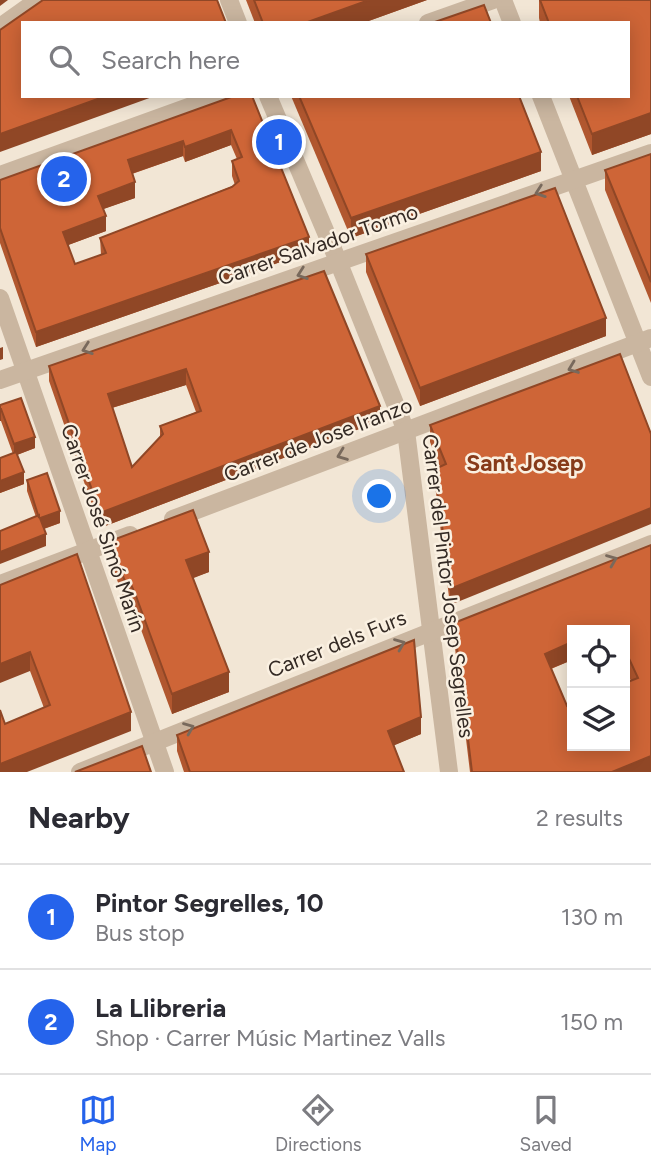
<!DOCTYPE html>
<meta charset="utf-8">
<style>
body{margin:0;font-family:Figtree,sans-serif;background:#f2f2f3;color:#2b2b33}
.controls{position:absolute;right:21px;bottom:21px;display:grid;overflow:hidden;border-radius:0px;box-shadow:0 4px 18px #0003}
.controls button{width:63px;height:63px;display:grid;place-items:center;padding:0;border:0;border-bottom:2px solid #e1e1e2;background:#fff;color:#2b2b33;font:35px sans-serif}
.you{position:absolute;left:380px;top:497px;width:24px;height:24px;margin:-18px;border:5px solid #fff;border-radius:50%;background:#1a73e8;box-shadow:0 0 0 10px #1a73e833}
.badge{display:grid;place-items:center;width:46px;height:46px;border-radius:50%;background:#2563eb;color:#fff;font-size:23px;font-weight:700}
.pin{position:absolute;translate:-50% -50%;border:4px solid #fff;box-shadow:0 2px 7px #0006}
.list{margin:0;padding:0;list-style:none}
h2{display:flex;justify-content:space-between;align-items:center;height:91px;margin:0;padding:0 28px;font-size:30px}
h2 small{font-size:23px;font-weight:400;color:#7c7c81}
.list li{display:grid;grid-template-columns:46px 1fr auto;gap:21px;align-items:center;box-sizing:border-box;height:105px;padding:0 28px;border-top:2px solid #e1e1e2}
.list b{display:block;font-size:26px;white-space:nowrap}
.list p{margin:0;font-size:23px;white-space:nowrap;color:#7c7c81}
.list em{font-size:23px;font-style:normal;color:#7c7c81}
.icon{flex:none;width:38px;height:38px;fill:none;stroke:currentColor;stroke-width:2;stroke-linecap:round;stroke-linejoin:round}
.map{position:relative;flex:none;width:651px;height:772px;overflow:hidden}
.search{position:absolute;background:#fff;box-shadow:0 4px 18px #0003;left:21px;right:21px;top:21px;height:77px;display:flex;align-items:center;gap:18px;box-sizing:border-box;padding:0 24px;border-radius:0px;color:#7c7c81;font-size:26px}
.sheet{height:301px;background:#fff}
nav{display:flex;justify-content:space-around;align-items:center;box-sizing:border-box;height:98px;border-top:2px solid #e1e1e2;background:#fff;font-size:19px;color:#7c7c81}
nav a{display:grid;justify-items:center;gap:4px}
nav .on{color:#2563eb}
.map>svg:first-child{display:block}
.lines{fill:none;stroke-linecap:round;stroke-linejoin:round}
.street{stroke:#cab6a0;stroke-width:18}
.wall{fill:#b1572f;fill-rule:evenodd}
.shaded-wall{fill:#904726}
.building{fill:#ce6537;stroke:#904726;stroke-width:2;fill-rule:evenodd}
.oneway{stroke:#78695c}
.labels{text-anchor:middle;stroke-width:5;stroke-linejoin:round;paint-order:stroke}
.street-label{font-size:21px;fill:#342a24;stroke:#faf0e1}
.neighbourhood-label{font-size:23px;font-weight:bold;fill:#873a19;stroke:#faf0e1}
</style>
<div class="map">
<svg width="651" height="772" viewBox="0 0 651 772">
<rect width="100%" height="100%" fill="#f2e6d5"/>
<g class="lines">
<g class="street">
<path d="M229,0L238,23"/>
<path d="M503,0L512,23"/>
<path d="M428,23L493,0"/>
<path d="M0,27L38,0"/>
<path d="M268,96L338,261L406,431L449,772"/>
<path d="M541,96L651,377"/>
<path d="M0,175L219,96"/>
<path d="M0,298L165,772"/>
<path d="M0,380L651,153"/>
<path d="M173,519L651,338"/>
<path d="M0,584L130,535"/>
<path d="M80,772L651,544"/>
</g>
</g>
<g class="wall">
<path d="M246,0H427L363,23H255Z"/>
<path d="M539,0H651V134L592,155L569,96H628V23H540L539,18Z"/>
<path d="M234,96L309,252L36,347L0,243V180ZM231,145L237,159L232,161V176L235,185L100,238L101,255L75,264L68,245L106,231L103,209L135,198L132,174L183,156L185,162Z"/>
<path d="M291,96H519L541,171L351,238Z"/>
<path d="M651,154V303L605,190V170Z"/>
<path d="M366,254L606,336L420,406L366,272Z"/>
<path d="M324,271L380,421L100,528L49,381V366ZM186,385L196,412L160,426V437L132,467L112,408Z"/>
<path d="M0,405L35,448L17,455L24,484L0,493V458L13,454L1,421Z"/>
<path d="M430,425L651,434L450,605L435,485V469L440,467L430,442Z"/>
<path d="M27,480L60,523L44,529L46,546L27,491Z"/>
<path d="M110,541L209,572L192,578L229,692L172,714L136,616L130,602L126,604L110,561Z"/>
<path d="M651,545V772H470L454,640V623ZM572,630H625V668L631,681L567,706L551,669L572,660Z"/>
<path d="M0,585L131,731L5,724L44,708L30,671Z"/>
<path d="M421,734L394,745L404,772H184L177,751V735Z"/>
</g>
<g class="shaded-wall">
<path d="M0,0H8L0,6Z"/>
<path d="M369,0H427L363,23H305Z"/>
<path d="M106,96H155L0,152V134Z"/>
<path d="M651,113V134L592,155V134Z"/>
<path d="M231,130V145L185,162V147Z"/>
<path d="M183,141V156L128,175V160Z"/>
<path d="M541,152V171L351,238V218Z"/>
<path d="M135,182V198L98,211V196Z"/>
<path d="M106,216V231L63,247V232Z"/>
<path d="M309,237V252L36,347V332Z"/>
<path d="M606,318V336L420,406V388Z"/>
<path d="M3,347V359L0,360V348Z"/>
<path d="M186,369V385L108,409V394Z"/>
<path d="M380,406V421L100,528V513Z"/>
<rect x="0" y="409" width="1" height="12"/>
<path d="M35,437V448L14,456V444Z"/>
<path d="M24,472V484L0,493V481Z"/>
<path d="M651,508V524L450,605V589Z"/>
<path d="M60,511V523L40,530V518Z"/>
<path d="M46,534V546L0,564V552Z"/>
<path d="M209,552V572L186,581V560Z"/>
<path d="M130,582V602L126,604V584Z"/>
<path d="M572,642V660L545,671V654Z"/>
<path d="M30,652V671L0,683V664Z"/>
<path d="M229,672V692L172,714V694Z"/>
<path d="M131,712V731L27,772H0V764Z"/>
<path d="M421,717V734L388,748V731Z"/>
<path d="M651,756V772H612Z"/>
</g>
<g class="building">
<path d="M43,0H217L226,23H23V96H106L0,134V30Z"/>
<path d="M254,0H369L305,23H263Z"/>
<path d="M540,0H651V113L592,134L577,96H628V23H549Z"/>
<path d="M484,5L491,23H432Z"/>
<path d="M234,96H252L309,237L36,332L0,228V180ZM231,130L242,157L232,161L239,181L232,187L100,238L106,253L75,264L63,232L106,216L98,196L135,182L128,160L183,141L185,147Z"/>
<path d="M299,96H519L541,152L351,218Z"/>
<path d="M651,154V282L605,170Z"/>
<path d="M555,188L606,318L420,388L366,254Z"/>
<path d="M324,271L380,406L100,513L49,366ZM186,369L201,411L160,426L163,434L132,467L108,394Z"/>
<path d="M620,354L651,434V508L450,589L435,469L446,464L430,425Z"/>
<path d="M21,398L35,437L14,444L1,409H0V405Z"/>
<path d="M16,452L24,472L0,481V458Z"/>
<path d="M47,473L60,511L40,518L46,534L0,552V531L39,515V518L27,480Z"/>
<path d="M193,510L209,552L186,560L229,672L172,694L136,596L130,582L126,584L110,541Z"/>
<path d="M651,545V756L612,772H472L454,623ZM572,630H625V650L638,678L625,683V746H572V704L567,706L545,654L572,642Z"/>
<path d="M77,554L131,712L0,764V710L5,724L50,705L30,652L0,664V585Z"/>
<path d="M414,640L421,717L388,731L404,772H190L177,735Z"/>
<path d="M142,746L151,772H75Z"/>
</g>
<defs><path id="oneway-chevron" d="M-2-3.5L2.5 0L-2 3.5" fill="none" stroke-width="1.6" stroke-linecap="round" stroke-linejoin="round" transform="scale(1.75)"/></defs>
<g class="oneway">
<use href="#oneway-chevron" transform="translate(540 192) rotate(161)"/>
<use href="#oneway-chevron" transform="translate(302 274) rotate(161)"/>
<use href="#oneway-chevron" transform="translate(87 349) rotate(161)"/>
<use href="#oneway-chevron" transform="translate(573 368) rotate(159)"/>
<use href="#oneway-chevron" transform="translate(342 455) rotate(159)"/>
<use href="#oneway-chevron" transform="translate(612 560) rotate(-22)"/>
<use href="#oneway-chevron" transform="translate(400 644) rotate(-22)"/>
<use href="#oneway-chevron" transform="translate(189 728) rotate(-22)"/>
</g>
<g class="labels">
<g class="street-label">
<text transform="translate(318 245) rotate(-19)" y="7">Carrer Salvador Tormo</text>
<text transform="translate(318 440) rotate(-21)" y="7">Carrer de Jose Iranzo</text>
<text transform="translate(103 528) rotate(71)" y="7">Carrer José Simó Marín</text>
<text transform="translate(448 586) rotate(83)" y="7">Carrer del Pintor Josep Segrelles</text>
<text transform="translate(337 644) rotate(-22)" y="7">Carrer dels Furs</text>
</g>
<g class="neighbourhood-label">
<text x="525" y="471">Sant Josep</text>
</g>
</g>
</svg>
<div class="controls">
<button><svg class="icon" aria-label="locate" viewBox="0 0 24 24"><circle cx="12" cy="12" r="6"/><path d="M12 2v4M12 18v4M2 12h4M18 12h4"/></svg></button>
<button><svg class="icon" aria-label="layers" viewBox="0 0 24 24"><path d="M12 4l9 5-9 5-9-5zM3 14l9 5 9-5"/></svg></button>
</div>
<div class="you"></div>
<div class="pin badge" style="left:279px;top:142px">1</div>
<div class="pin badge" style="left:64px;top:179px">2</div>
<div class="search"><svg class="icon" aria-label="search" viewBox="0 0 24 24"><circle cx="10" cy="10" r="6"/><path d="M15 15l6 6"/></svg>Search here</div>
</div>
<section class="sheet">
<h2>Nearby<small>2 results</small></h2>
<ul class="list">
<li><span class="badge">1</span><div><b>Pintor Segrelles, 10</b><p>Bus stop</p></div><em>130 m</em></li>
<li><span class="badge">2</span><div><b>La Llibreria</b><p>Shop · Carrer Músic Martinez Valls</p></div><em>150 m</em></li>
</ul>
</section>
<nav>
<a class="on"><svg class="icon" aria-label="map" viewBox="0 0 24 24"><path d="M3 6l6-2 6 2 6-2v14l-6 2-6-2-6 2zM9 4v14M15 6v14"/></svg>Map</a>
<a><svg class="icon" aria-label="directions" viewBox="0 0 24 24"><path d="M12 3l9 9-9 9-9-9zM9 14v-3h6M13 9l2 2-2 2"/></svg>Directions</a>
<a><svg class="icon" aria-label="saved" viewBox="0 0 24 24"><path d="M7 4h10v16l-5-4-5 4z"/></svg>Saved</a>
</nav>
